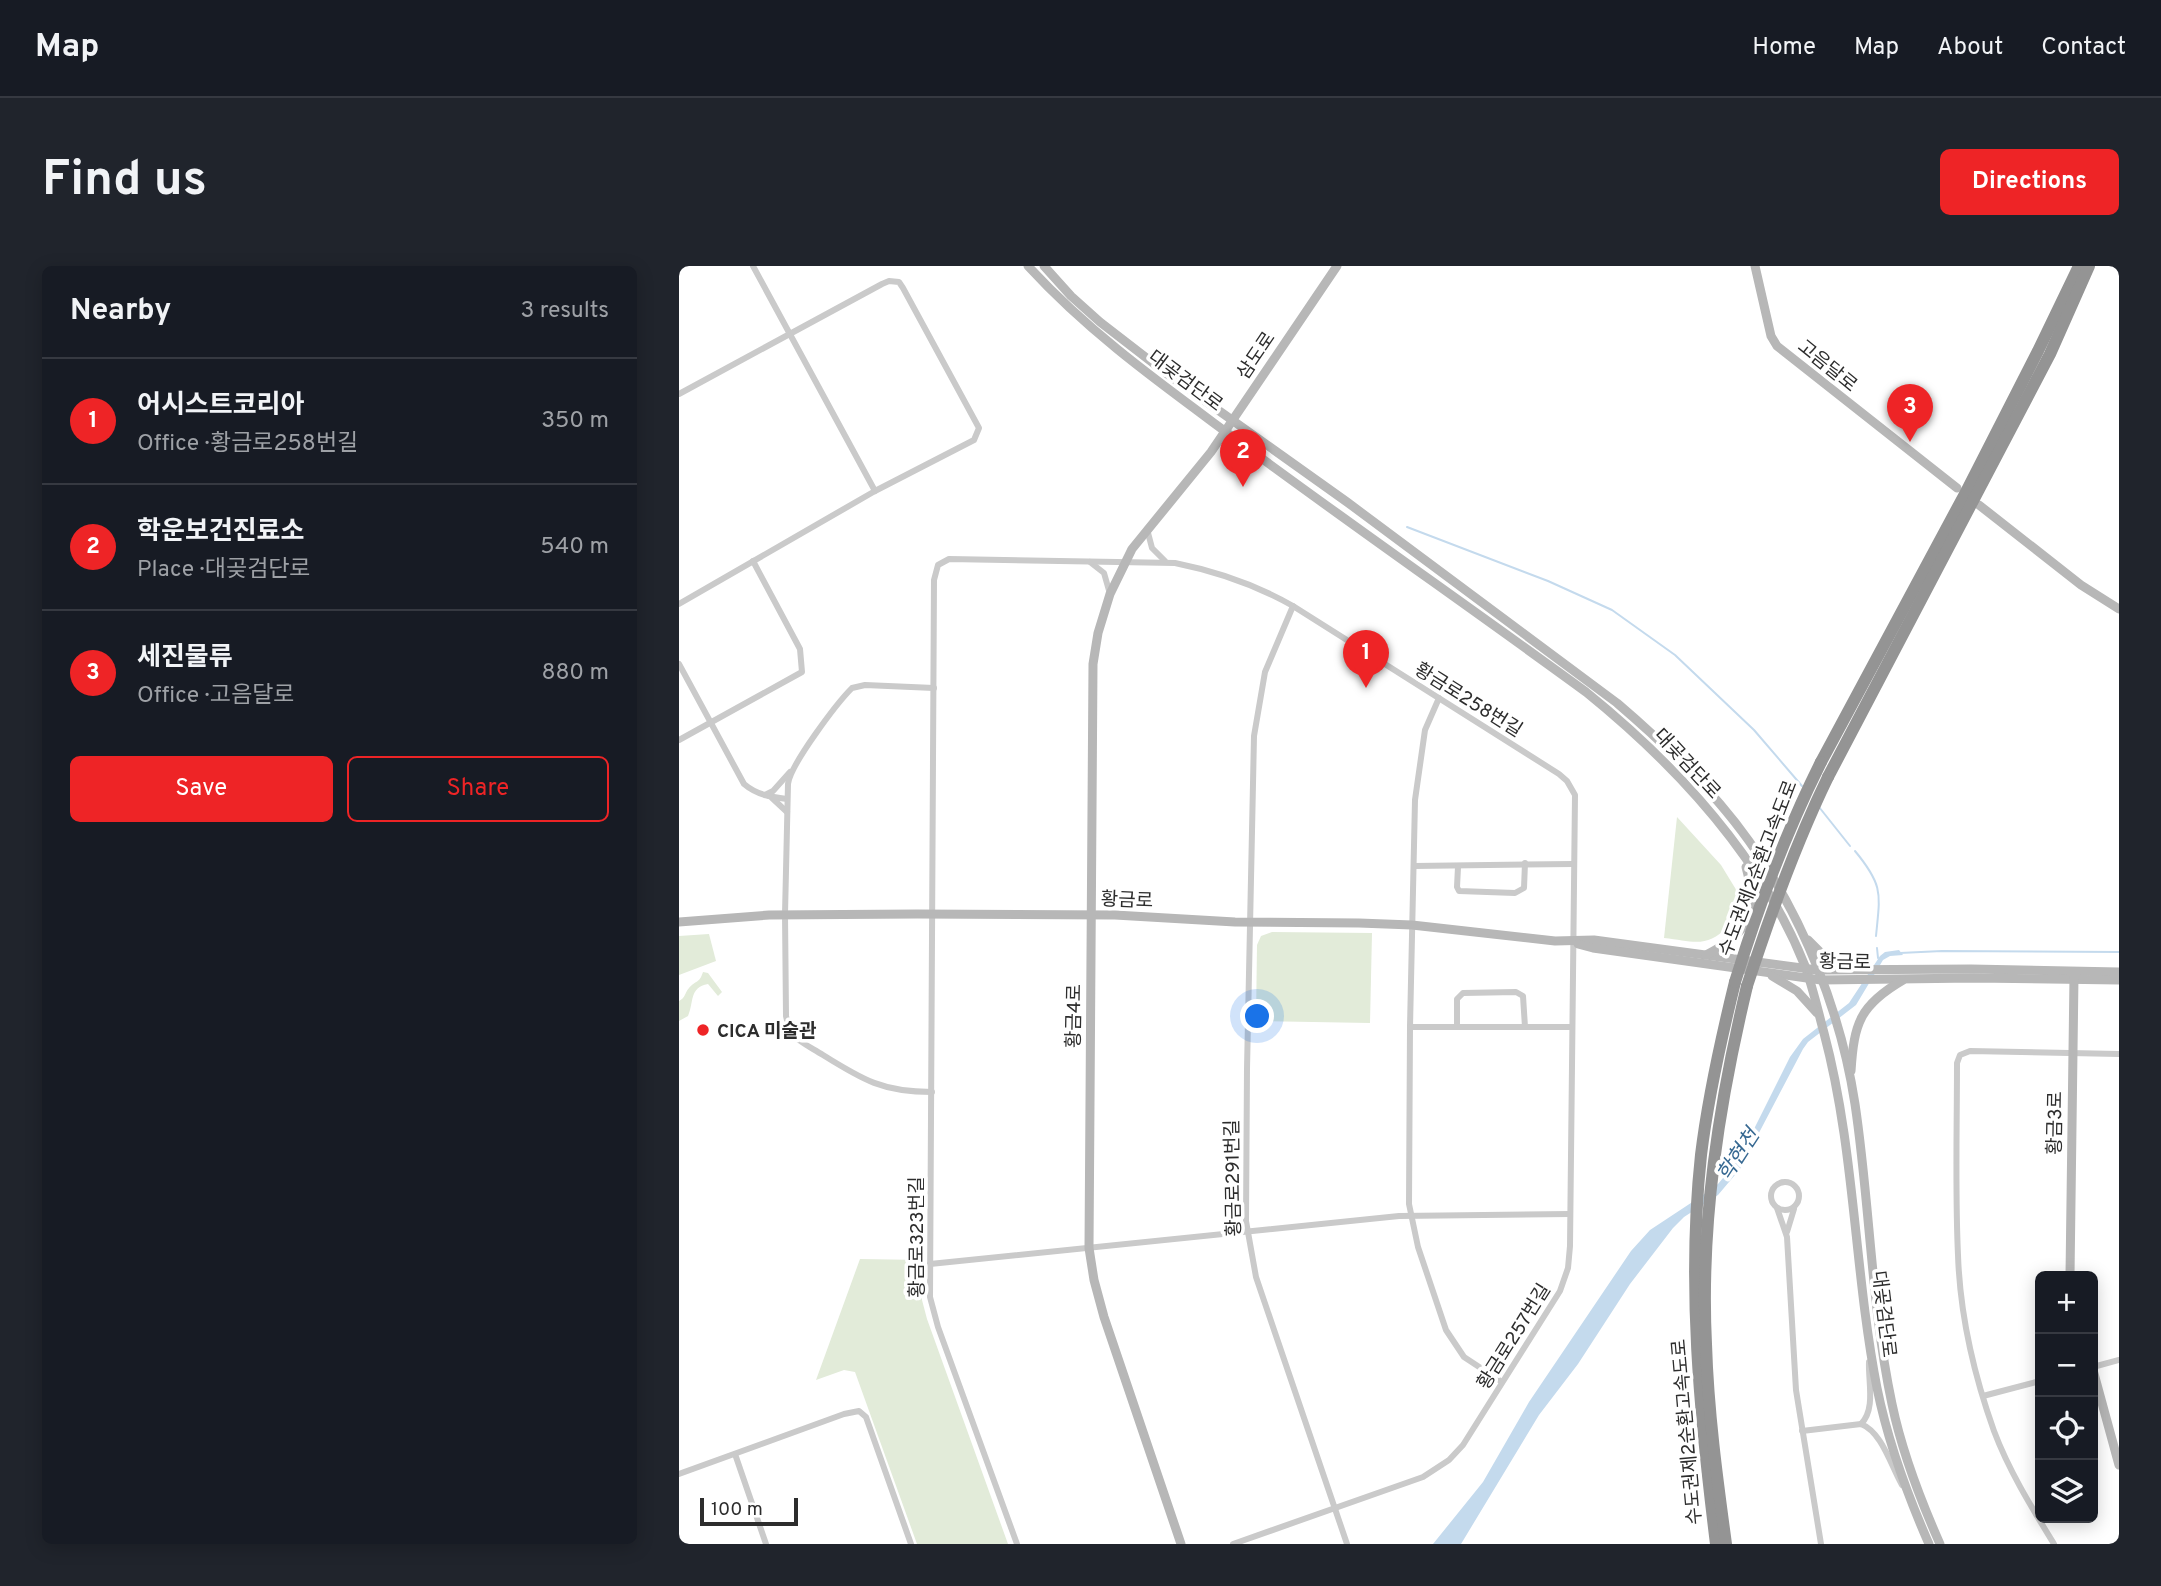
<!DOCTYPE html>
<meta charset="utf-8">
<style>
body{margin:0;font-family:Overpass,"Noto Sans KR",sans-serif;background:#20242c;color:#f1f3f6}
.controls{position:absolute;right:21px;bottom:21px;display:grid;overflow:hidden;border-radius:10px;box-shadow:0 4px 18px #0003}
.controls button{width:63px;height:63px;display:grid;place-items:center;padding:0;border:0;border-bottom:2px solid #363941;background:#171b24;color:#f1f3f6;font:35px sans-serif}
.scale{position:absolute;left:21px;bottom:18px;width:98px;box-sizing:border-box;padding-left:7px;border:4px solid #2d2d2d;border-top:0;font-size:19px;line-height:24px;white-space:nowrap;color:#2d2d2d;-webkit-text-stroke:5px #fff;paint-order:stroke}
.you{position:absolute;left:579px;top:751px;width:24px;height:24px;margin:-18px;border:5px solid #fff;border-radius:50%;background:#1a73e8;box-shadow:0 0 0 10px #1a73e833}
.badge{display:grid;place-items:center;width:46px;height:46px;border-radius:50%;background:#ee2426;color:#fff;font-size:23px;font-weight:700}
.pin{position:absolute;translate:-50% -58px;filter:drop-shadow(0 2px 4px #0008)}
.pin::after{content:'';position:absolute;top:37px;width:24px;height:21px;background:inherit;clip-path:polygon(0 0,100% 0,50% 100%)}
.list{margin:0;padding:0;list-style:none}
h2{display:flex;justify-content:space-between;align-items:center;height:91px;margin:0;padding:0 28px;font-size:30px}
h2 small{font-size:23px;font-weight:400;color:#9ea1a6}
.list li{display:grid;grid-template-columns:46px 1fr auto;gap:21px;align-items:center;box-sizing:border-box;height:126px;padding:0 28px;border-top:2px solid #363941}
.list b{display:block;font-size:26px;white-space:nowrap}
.list p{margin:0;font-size:23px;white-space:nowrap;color:#9ea1a6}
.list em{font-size:23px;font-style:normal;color:#9ea1a6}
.actions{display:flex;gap:14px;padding:21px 28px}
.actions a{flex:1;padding:16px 0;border:2px solid #ee2426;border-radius:10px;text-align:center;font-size:24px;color:#ee2426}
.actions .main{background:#ee2426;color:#fff}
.icon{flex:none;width:38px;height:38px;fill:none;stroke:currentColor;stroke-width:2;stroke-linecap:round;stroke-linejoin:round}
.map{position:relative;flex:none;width:1440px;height:1278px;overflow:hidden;border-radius:10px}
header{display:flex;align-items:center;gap:42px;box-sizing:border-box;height:98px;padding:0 35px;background:#171b24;border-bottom:2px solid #363941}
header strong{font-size:33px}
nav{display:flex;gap:38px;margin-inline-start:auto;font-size:24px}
.intro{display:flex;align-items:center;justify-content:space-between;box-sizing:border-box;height:168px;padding:0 42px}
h1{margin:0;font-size:49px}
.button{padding:18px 32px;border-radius:10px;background:#ee2426;color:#fff;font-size:24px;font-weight:700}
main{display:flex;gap:42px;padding:0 42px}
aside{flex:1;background:#171b24;border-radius:10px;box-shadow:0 4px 18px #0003}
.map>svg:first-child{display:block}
.green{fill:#e2ebd9}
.water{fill:#c4daed}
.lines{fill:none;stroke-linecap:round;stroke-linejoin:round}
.stream{stroke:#c4daed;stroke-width:2}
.street{stroke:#cacaca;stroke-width:6}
.secondary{stroke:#b7b7b7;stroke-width:9}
.highway{stroke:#949494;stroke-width:12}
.highway-bridge{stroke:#949494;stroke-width:12}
.poi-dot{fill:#ee2426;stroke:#fff;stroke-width:2.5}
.labels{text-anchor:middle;stroke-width:7;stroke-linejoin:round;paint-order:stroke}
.street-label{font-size:19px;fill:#2d2d2d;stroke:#fff}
.poi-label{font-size:19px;font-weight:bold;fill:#2d2d2d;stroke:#fff;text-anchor:start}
.water-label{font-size:21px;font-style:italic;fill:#376992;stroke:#fff}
</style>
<header>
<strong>Map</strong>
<nav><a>Home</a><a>Map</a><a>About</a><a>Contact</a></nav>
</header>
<div class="intro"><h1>Find us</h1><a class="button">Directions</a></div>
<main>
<aside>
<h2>Nearby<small>3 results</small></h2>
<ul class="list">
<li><span class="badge">1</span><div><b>어시스트코리아</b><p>Office · 황금로258번길</p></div><em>350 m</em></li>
<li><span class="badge">2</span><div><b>학운보건진료소</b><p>Place · 대곶검단로</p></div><em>540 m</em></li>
<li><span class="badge">3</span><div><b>세진물류</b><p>Office · 고음달로</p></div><em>880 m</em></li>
</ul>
<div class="actions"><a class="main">Save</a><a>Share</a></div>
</aside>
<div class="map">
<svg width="1440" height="1278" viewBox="0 0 1440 1278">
<rect width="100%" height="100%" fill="#fff"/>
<g class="green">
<path d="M998,551L1042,599L1064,635C1062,645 1056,652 1049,660C1028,683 1014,675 985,672Z"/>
<path d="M593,666L693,667L691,757L577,755L578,679L582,670Z"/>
<path d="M30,668L37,695L0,709V670Z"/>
<path d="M24,706L29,707L43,726L39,730L29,718C10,721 15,737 9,750L0,755V735C7,731 5,728 10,722C18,713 20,718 24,706Z"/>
<path d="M181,993L243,994V1034L248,1053L329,1278H238L176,1106L165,1104L137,1114Z"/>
</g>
<path class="water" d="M1220,684L1224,689L1211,690L1204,694L1177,739L1129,776L1124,783L1061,903L1039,929L1005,951L994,962L951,1018L899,1098L860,1149L782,1278H754L804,1216L850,1136L952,985L971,964L1024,929L1039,918L1049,906L1065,883L1111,791L1124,773L1170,737L1201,690L1206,686Z"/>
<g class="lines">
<g class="stream">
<path d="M728,261L869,315L933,344L996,389L1075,464L1123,520"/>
<path d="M1140,541L1171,580"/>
<path d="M1176,585C1205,620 1201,628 1197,670"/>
<path d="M1198,682L1199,692"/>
<path d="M1221,687L1263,685L1440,686"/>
</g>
<g class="street">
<path d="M74,0L196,225"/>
<path d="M0,128L203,18L210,15L220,16L224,22L300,162L295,174L196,225L0,338"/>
<path d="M468,263L473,282L486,295"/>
<path d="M411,296L425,307L431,328"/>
<path d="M614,340L586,406L575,470L568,803L567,955L577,1011L668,1278"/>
<path d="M0,398L65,518C78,529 92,531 108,533"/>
<path d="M760,432L746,464L736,534L731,761L730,938L739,981L767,1064L785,1091L823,1116"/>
<path d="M0,474L123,406L121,383L74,295"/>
<path d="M86,529L94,525L111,506"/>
<path d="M93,532L108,546"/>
<path d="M735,600L894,598"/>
<path d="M779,601L778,621L780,625L836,627L845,622L846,597"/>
<path d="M778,760V733L784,727L837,726L844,730L846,761"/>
<path d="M731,761H893"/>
<path d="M253,826C204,826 184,814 144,789C133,782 120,776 111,767L107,750L106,648L109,518C111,499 158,437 173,422L186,419L255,422"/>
<circle cx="1106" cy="930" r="14"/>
<path d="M1098,942L1108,971L1117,1124L1142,1278"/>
<path d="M1108,966L1115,943"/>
<path d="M251,998L720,950L891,948"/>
<path d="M1414,1101L1440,1094"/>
<path d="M1304,1130L1361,1115"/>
<path d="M1182,1158C1197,1143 1189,1115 1190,1096"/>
<path d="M1123,1165L1182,1158C1203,1166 1212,1200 1223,1219"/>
<path d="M56,1188L87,1278"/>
<path d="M0,1208L165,1148L180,1145L187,1151L232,1278"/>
<path d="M338,1278L259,1061L251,1031L255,314L259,299L270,293L496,297C536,305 579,320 614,340L880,508L888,515L896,529L891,980L889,1002L881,1025L784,1179L770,1194L744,1211L554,1278"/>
<path d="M1375,1278C1353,1242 1330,1205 1315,1165C1295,1109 1281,1049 1279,989C1276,925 1278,861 1278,797L1281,789L1291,785L1440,788"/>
</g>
<g class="secondary">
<path d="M349,0C417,74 494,126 574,186C684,267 796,345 907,426C997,499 1082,590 1126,700C1134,722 1139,745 1145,767C1176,883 1175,1004 1198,1122C1209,1176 1228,1228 1250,1278"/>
<path d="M365,0L392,30L421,56L487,107L668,236L938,437C986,478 1033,523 1070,575C1124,651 1162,746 1176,838C1191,938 1192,1039 1213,1138C1223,1186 1241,1233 1261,1278"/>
<path d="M1076,0L1092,70L1098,80L1278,222"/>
<path d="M1300,239L1402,319L1440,343"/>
<path d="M0,656L90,649L238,648L436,649L556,656L680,657L733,659L876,675L915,674L1138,704L1292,703L1440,706"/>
<path d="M1129,674L1147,692L1170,700"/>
<path d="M899,678L914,682L1142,714L1295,712L1440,714"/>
<path d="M1027,689C1069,668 1080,648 1067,601"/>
<path d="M1093,710L1118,725L1138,747"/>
<path d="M1172,805C1175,757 1181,739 1224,714"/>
<path d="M1391,1010L1395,710"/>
<path d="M1414,1104L1440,1199"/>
<path d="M502,1278L425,1051L415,1014L410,982L414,398L419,367L431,328L453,283L532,186L658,0"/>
</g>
<g class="highway">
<path d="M1142,496L1287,226L1359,85L1400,0"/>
<path d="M1149,511L1371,88L1410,0"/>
<path d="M1037,1278C1021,1149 1008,1019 1022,889C1029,831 1042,773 1056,716"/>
<path d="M1047,1278C1038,1212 1029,1145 1027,1078C1021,957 1040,837 1068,720"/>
</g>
<g class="highway-bridge">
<path d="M1056,716C1079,641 1107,566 1142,496"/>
<path d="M1068,720C1091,649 1116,579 1149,511"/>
</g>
</g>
<circle class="poi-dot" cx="24" cy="764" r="7"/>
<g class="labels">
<g class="street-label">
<text transform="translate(576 89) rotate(-56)" y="7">삼도로</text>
<text transform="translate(1149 99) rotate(39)" y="7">고음달로</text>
<text transform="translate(507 114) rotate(37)" y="7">대곶검단로</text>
<text transform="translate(790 433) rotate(32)" y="7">황금로258번길</text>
<text transform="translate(1009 497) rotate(47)" y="7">대곶검단로</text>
<text transform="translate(1078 602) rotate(-69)" y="7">수도권제2순환고속도로</text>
<text transform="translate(448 633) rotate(2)" y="7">황금로</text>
<text transform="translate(1166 695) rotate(1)" y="7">황금로</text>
<text transform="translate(394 750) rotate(-89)" y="7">황금4로</text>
<text transform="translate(1375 857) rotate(-89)" y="7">황금3로</text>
<text transform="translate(553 912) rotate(-91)" y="7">황금로291번길</text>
<text transform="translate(237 971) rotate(-90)" y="7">황금로323번길</text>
<text transform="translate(1206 1048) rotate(83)" y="7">대곶검단로</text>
<text transform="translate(834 1070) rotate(-58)" y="7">황금로257번길</text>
<text transform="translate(1007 1166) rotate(-95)" y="7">수도권제2순환고속도로</text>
</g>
<g class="poi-label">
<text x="38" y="771">CICA 미술관</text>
</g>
<g class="water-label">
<text transform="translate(1059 889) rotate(-57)" y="7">학현천</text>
</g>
</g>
</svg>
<div class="controls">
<button>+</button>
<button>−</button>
<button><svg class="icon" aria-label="locate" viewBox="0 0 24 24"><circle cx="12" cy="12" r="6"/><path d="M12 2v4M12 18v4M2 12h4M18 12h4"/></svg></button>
<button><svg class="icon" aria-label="layers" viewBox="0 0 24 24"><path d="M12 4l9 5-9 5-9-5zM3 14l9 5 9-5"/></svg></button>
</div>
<div class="scale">100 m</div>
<div class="you"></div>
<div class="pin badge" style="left:687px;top:422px">1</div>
<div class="pin badge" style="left:564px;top:221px">2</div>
<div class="pin badge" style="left:1231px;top:176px">3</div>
</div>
</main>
